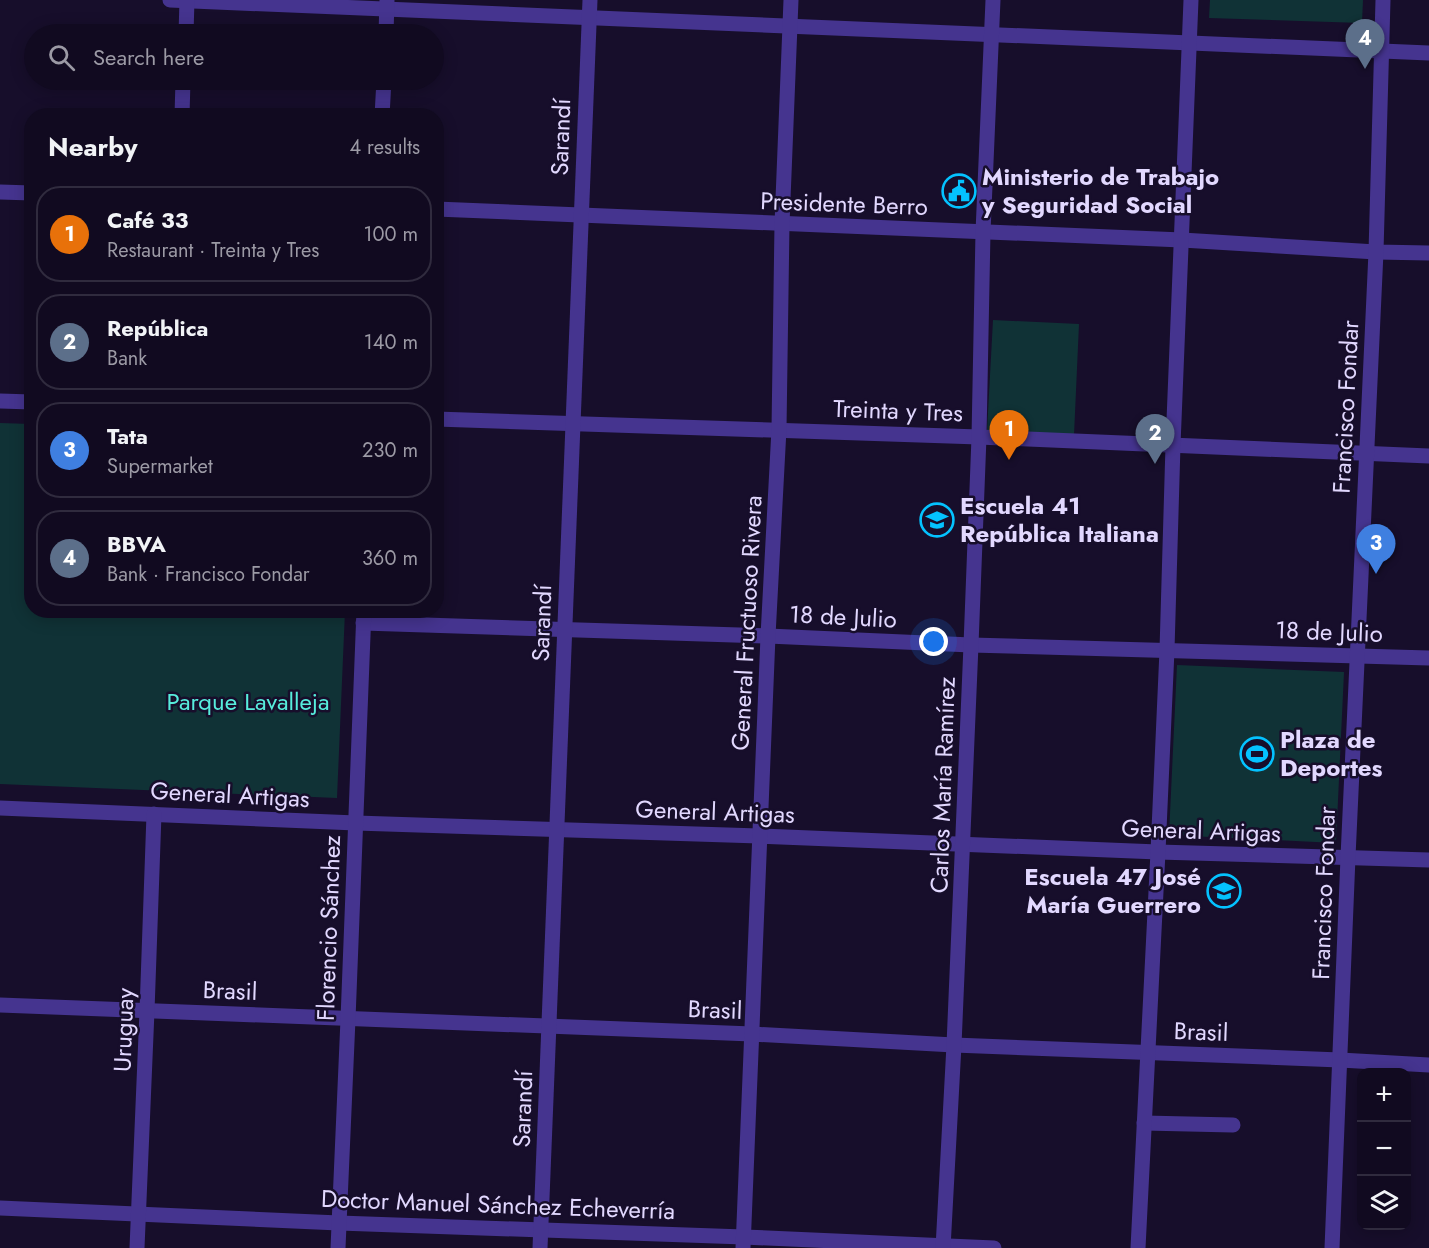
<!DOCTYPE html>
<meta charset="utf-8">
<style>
body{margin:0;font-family:Jost,sans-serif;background:#1a1329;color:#f1f3f6}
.controls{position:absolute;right:18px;bottom:18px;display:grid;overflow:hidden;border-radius:12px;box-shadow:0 3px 15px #0003}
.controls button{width:54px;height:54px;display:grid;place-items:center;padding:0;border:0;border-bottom:2px solid #302b3e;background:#110a20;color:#f1f3f6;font:30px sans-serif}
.you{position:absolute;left:934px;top:642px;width:21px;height:21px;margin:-15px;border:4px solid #fff;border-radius:50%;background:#1a73e8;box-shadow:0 0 0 9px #1a73e833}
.badge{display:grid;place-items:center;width:39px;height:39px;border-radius:50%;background:#1a73e8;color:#fff;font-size:20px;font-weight:700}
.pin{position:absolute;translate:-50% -50px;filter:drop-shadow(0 2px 3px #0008)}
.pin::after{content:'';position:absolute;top:32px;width:21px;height:18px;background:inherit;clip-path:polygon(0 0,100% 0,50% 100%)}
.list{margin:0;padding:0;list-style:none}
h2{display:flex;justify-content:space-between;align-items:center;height:78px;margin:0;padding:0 24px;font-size:26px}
h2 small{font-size:20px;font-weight:400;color:#9c9aa5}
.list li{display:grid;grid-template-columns:39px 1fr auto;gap:18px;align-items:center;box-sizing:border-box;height:96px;margin:0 12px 12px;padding:0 12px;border:2px solid #302b3e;border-radius:24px}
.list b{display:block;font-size:22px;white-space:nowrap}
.list p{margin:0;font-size:20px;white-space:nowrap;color:#9c9aa5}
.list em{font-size:20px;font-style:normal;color:#9c9aa5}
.icon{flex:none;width:33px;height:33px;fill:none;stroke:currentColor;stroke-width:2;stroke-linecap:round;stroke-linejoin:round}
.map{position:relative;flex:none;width:1429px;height:1248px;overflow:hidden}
.search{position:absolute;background:#110a20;box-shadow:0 3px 15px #0003;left:24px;top:24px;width:420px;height:66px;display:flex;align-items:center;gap:15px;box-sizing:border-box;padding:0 21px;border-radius:33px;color:#9c9aa5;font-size:22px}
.panel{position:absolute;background:#110a20;box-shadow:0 3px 15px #0003;left:24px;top:108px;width:420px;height:510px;border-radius:24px}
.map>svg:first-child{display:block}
.green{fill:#103236}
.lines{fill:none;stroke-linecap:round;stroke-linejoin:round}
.minor{stroke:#45348f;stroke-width:15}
.labels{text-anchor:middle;stroke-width:5;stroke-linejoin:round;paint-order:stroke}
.street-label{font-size:24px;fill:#e2d8ff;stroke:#170e2b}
.poi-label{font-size:24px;font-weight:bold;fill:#e2d8ff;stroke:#170e2b;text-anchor:start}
.park-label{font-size:24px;fill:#57ecdc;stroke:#170e2b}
</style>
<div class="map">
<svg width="1429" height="1248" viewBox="0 0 1429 1248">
<rect width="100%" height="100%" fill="#170e2b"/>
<g class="green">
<path d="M1210,0H1363L1362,23L1209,18Z"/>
<path d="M993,320L1079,324L1074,435L987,431Z"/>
<path d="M0,423L31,424L32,610L345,611L337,798L0,784Z"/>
<path d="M1177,665L1344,672L1336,843L1169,835Z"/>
</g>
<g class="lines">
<g class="minor">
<path d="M170,0L1429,53"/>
<path d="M186,34L187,0"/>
<path d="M386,34L387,0"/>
<path d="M182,116L183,80"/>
<path d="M382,116L384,80"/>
<path d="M0,192L32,193"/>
<path d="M436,209L1182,240L1376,252L1429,253"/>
<path d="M0,401L32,402"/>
<path d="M436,419L979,437L1429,456"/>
<path d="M363,623L768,636L971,645L1429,658"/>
<path d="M0,808L356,823L759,836L1158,852L1429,860"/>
<path d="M0,1005L752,1034L954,1045L1340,1060L1429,1065"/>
<path d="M1144,1123L1233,1125"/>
<path d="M0,1208L339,1223L744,1237L994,1248"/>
<path d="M137,1248L147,1011L154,814"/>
<path d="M338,1248L348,1019L364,610"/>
<path d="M540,1248L590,0"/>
<path d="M743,1248L768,636L779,429L782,224L791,0"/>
<path d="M943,1248L954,1045L971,645L979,437L983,232L993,0"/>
<path d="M1138,1248L1158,852L1167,650L1173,445L1191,0"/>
<path d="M1332,1248L1348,857L1376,252L1383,0"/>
</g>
</g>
<defs>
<symbol id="civic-ring" viewBox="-11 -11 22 22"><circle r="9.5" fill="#170e2b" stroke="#04c2ff" stroke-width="1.5"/><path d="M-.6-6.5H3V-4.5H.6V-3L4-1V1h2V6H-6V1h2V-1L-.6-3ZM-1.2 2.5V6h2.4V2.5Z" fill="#04c2ff"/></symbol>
<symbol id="school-ring" viewBox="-11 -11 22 22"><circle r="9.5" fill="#170e2b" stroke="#04c2ff" stroke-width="1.5"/><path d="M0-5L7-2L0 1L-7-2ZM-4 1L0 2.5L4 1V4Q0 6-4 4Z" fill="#04c2ff"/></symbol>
<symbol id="stadium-ring" viewBox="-11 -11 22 22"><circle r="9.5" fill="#170e2b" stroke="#04c2ff" stroke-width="1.5"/><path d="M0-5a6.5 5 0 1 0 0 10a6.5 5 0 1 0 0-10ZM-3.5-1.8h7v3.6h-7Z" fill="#04c2ff"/></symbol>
</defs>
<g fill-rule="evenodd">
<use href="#civic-ring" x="940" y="172" width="38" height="38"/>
<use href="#school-ring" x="918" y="501" width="38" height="38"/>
<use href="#stadium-ring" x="1238" y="735" width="38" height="38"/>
<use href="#school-ring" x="1205" y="872" width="38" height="38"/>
</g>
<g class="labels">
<g class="street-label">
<text transform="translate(561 137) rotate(-88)" y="8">Sarandí</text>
<text transform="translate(844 204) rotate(2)" y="8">Presidente Berro</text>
<text transform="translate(1346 407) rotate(-87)" y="8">Francisco Fondar</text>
<text transform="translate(898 411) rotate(2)" y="8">Treinta y Tres</text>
<text transform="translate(843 617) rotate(3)" y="8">18 de Julio</text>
<text transform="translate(542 623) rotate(-88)" y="8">Sarandí</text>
<text transform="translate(747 623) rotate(-87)" y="8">General Fructuoso Rivera</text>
<text transform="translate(1329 632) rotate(2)" y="8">18 de Julio</text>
<text transform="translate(943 785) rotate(-88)" y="8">Carlos María Ramírez</text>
<text transform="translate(230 795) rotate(3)" y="8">General Artigas</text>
<text transform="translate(715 812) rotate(2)" y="8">General Artigas</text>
<text transform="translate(1201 831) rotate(2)" y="8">General Artigas</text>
<text transform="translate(1324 893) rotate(-88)" y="8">Francisco Fondar</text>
<text transform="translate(329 928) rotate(-88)" y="8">Florencio Sánchez</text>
<text transform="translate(230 991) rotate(2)" y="8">Brasil</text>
<text transform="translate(715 1010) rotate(2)" y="8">Brasil</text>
<text transform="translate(124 1030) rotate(-88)" y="8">Uruguay</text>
<text transform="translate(1201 1032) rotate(2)" y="8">Brasil</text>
<text transform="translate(523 1109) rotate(-88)" y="8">Sarandí</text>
<text transform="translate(498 1205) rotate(2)" y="8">Doctor Manuel Sánchez Echeverría</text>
</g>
<g class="poi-label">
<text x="982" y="185">Ministerio de Trabajo<tspan x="982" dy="28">y Seguridad Social</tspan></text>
<text x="960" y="514">Escuela 41<tspan x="960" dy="28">República Italiana</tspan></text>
<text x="1280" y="748">Plaza de<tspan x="1280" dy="28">Deportes</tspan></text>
<text x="1201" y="885" text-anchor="end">Escuela 47 José<tspan x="1201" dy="28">María Guerrero</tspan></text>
</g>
<g class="park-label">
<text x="248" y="710">Parque Lavalleja</text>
</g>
</g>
</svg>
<div class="controls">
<button>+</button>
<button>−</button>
<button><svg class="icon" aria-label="layers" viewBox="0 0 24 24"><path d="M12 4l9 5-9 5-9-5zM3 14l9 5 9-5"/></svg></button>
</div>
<div class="you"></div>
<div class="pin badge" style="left:1009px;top:460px;background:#e8710a">1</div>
<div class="pin badge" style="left:1155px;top:464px;background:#5c6f8a">2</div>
<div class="pin badge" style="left:1376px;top:574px;background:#3f7fe0">3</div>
<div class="pin badge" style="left:1365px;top:69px;background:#5c6f8a">4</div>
<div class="search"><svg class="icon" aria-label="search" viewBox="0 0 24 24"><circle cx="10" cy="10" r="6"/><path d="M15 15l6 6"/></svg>Search here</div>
<section class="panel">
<h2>Nearby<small>4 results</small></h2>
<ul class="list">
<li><span class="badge" style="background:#e8710a">1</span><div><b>Café 33</b><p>Restaurant · Treinta y Tres</p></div><em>100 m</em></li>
<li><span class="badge" style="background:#5c6f8a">2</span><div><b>República</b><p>Bank</p></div><em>140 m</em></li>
<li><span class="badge" style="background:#3f7fe0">3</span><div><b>Tata</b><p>Supermarket</p></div><em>230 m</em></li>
<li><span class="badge" style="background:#5c6f8a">4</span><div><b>BBVA</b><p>Bank · Francisco Fondar</p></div><em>360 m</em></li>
</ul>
</section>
</div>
